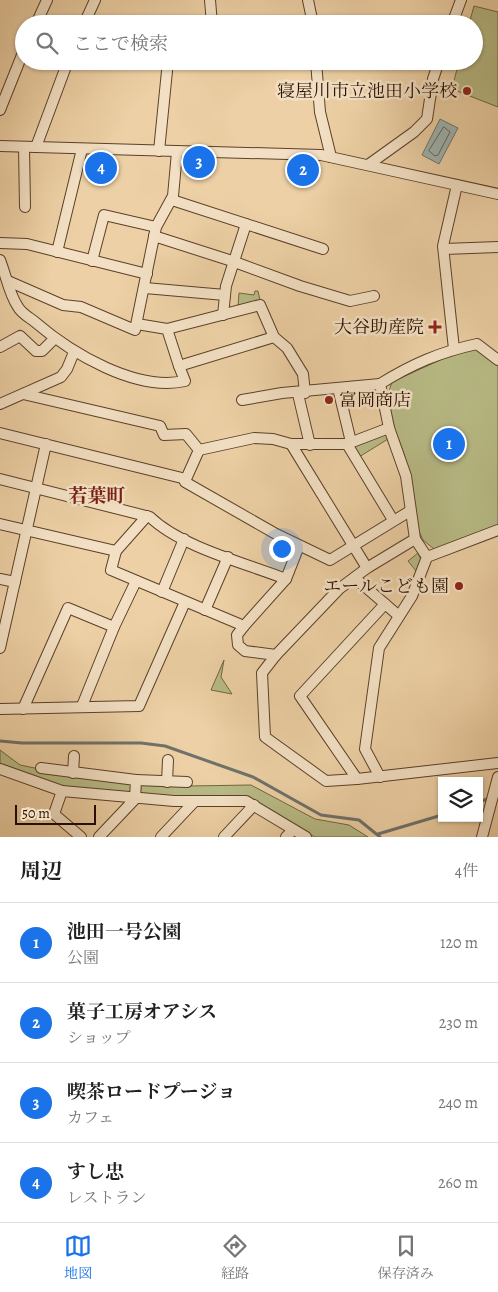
<!DOCTYPE html>
<html lang="ja">
<meta charset="utf-8">
<style>
body{margin:0;font-family:Alegreya,"Noto Serif JP",serif;background:#f6f6f6;color:#222}
.controls{position:absolute;right:15px;bottom:15px;display:grid;overflow:hidden;border-radius:0px;box-shadow:0 1px 4px #0004}
.controls button{width:45px;height:45px;display:grid;place-items:center;padding:0;border:0;border-bottom:1px solid #e0e0e0;background:#fff;color:#222;font:25px sans-serif}
.scale{position:absolute;left:15px;bottom:12px;width:81px;box-sizing:border-box;padding-left:5px;border:2px solid #2a1000;border-top:0;font-size:14px;line-height:18px;white-space:nowrap;color:#2a1000;-webkit-text-stroke:4px #f3e0c4;paint-order:stroke}
.you{position:absolute;left:281px;top:548px;width:18px;height:18px;margin:-12px;border:4px solid #fff;border-radius:50%;background:#1a73e8;box-shadow:0 0 0 8px #1a73e833}
.badge{display:grid;place-items:center;width:32px;height:32px;border-radius:50%;background:#1a73e8;color:#fff;font-size:16px;font-weight:700}
.pin{position:absolute;translate:-50% -50%;border:2px solid #fff;box-shadow:0 1px 5px #0006}
.list{margin:0;padding:0;list-style:none}
h2{display:flex;justify-content:space-between;align-items:center;height:65px;margin:0;padding:0 20px;font-size:21px}
h2 small{font-size:16px;font-weight:400;color:#767676}
.list li{display:grid;grid-template-columns:32px 1fr auto;gap:15px;align-items:center;box-sizing:border-box;height:80px;padding:0 20px;border-top:1px solid #e0e0e0}
.list b{display:block;font-size:19px;white-space:nowrap}
.list p{margin:0;font-size:16px;white-space:nowrap;color:#767676}
.list em{font-size:16px;font-style:normal;color:#767676}
.icon{flex:none;width:28px;height:28px;fill:none;stroke:currentColor;stroke-width:2;stroke-linecap:round;stroke-linejoin:round}
.map{position:relative;flex:none;width:498px;height:837px;overflow:hidden}
.search{position:absolute;background:#fff;box-shadow:0 1px 4px #0004;left:15px;right:15px;top:15px;height:55px;display:flex;align-items:center;gap:12px;box-sizing:border-box;padding:0 18px;border-radius:28px;color:#767676;font-size:19px}
.sheet{height:385px;background:#fff}
nav{display:flex;justify-content:space-around;align-items:center;box-sizing:border-box;height:70px;border-top:1px solid #e0e0e0;background:#fff;font-size:14px;color:#767676}
nav a{display:grid;justify-items:center;gap:2px}
nav .on{color:#1a73e8}
.map>svg:first-child{display:block}
.green{fill:#b8bb86;stroke:#716643}
.water{fill:#9db4b1;stroke:#6f726a}
.lines{fill:none;stroke-linecap:round;stroke-linejoin:round}
.shore{stroke:#646258;stroke-width:1}
.stream{stroke:#6f726a;stroke-width:3}
.minor-casing{stroke:#5b4029;stroke-width:12}
.minor{stroke:#f3e0c4;stroke-width:10}
.poi-dot{fill:#8f2418;stroke:#f3e0c4;stroke-width:2}
.labels{text-anchor:middle;stroke-width:5;stroke-linejoin:round;paint-order:stroke}
.poi-label{font-size:18px;fill:#2a1000;stroke:#f3e0c4;text-anchor:end}
.neighbourhood-label{font-size:19px;font-weight:bold;fill:#7a1f14;stroke:#f3e0c4}
</style>
<div class="map">
<svg width="498" height="837" viewBox="0 0 498 837">
<rect width="100%" height="100%" fill="#edd0a5"/>
<filter id="stains"><feTurbulence type="fractalNoise" baseFrequency=".004" numOctaves="4"/><feColorMatrix values="0 0 0 0 .2 0 0 0 0 .09 0 0 0 0 .02 0 0 0 .5 -.17"/></filter>
<radialGradient id="worn" r=".72"><stop offset=".6" stop-color="#630" stop-opacity="0"/><stop offset="1" stop-color="#630" stop-opacity=".3"/></radialGradient>
<g class="green">
<path d="M474,6L498,12V107L452,89L459,61H474V24H469Z"/>
<path d="M255,291H258L260,300L238,307L239,293L254,295Z"/>
<path d="M464,349H478L498,363V525L434,549L423,540L418,529C415,508 413,485 407,464C400,435 380,412 392,382Z"/>
<path d="M383,434L388,436V439L359,457L352,446Z"/>
<path d="M418,553L421,560L416,571L408,561Z"/>
<path d="M224,660L221,677L232,694L211,690Z"/>
<path d="M0,750L20,765L88,779L189,786L251,785L315,819L349,825L368,837H315L298,829L259,804L175,799L53,786L0,767Z"/>
</g>
<path class="water" d="M440,119L458,128L439,164L422,155Z"/>
<g class="lines">
<path class="shore" d="M444,127L450,132L438,155L435,156L429,151Z"/>
<g class="stream">
<path d="M0,741L22,743H141L165,746L253,777L321,815L359,820L380,837"/>
<path d="M479,802L490,798"/>
<path d="M378,834L442,815"/>
</g>
<defs>
<g id="minor">
<path d="M210,0L212,24"/>
<path d="M308,0L313,24"/>
<path d="M36,24L47,0"/>
<path d="M84,24L95,0"/>
<path d="M452,24L461,0"/>
<path d="M316,61L320,112L331,157"/>
<path d="M0,110L24,50"/>
<path d="M0,146L321,155L498,194"/>
<path d="M24,147L25,207"/>
<path d="M36,147L68,61"/>
<path d="M159,151L168,61"/>
<path d="M368,165L414,132L427,119L433,79L439,61"/>
<path d="M172,200L323,249"/>
<path d="M154,236L232,261L300,286L350,301L374,296"/>
<path d="M0,243L27,244L147,274"/>
<path d="M444,249L498,247"/>
<path d="M57,252L82,149"/>
<path d="M0,260C6,275 9,294 18,307C21,313 30,318 35,322C71,353 136,392 185,381L179,366L274,337"/>
<path d="M92,261L104,215L156,227"/>
<path d="M8,281L63,305L81,307L135,330L156,227L173,196L177,152"/>
<path d="M145,288L225,295"/>
<path d="M223,315L226,286L246,224"/>
<path d="M137,324L167,329L179,366"/>
<path d="M167,329L260,305L274,337L287,348L303,374L305,393"/>
<path d="M0,347L20,336L36,351H42L54,339"/>
<path d="M454,349L443,246L457,185"/>
<path d="M338,388L351,442"/>
<path d="M298,394L310,445"/>
<path d="M242,400L282,393L380,384"/>
<path d="M0,404L61,377L67,369L74,352"/>
<path d="M0,433L186,479L199,450L186,434L164,435L160,426L23,394"/>
<path d="M291,444L367,568"/>
<path d="M347,444L393,520"/>
<path d="M199,450L254,438L273,439L291,444H347L389,428"/>
<path d="M0,479L150,517C181,547 245,563 286,579"/>
<path d="M185,482L276,534L330,560L410,511"/>
<path d="M0,524L116,551L147,516"/>
<path d="M116,551L111,570L244,626L237,635L238,645L245,651L276,655L339,589L367,568L415,539"/>
<path d="M427,557L498,530"/>
<path d="M355,578L399,616"/>
<path d="M0,579L15,582"/>
<path d="M162,592L184,539"/>
<path d="M205,610L228,557"/>
<path d="M244,626L286,579L299,546"/>
<path d="M0,648L46,444"/>
<path d="M276,655L262,673L265,737L326,781L357,779L498,763"/>
<path d="M82,706L114,627L136,581"/>
<path d="M0,709L139,706L185,602"/>
<path d="M23,709L68,608L114,627"/>
<path d="M41,768L136,780L135,799L99,837"/>
<path d="M0,769L62,791"/>
<path d="M73,773L74,756"/>
<path d="M380,777L365,749L379,648L412,596L427,557L415,539L406,476L389,428L380,384C412,364 440,352 477,344L498,360"/>
<path d="M357,779L300,696L385,604"/>
<path d="M136,780L187,782"/>
<path d="M167,782L168,760"/>
<path d="M81,837L54,814L62,791L174,801H246L306,837"/>
<path d="M161,837L194,802"/>
<path d="M224,837L254,805"/>
<path d="M286,837L293,830"/>
<path d="M482,837L498,777"/>
</g>
</defs>
<use href="#minor" class="minor-casing"/>
<use href="#minor" class="minor"/>
</g>
<g class="poi-dot">
<circle cx="467" cy="91" r="5"/>
<path d="M432.5 319.5h5v5h5v5h-5v5h-5v-5h-5v-5h5z"/>
<circle cx="329" cy="400" r="5"/>
<circle cx="459" cy="586" r="5"/>
</g>
<g class="labels">
<g class="poi-label">
<text x="457" y="97">寝屋川市立池田小学校</text>
<text x="424" y="333">大谷助産院</text>
<text x="339" y="406" text-anchor="start">富岡商店</text>
<text x="449" y="592">エールこども園</text>
</g>
<g class="neighbourhood-label">
<text x="97" y="502">若葉町</text>
</g>
</g>
<rect width="100%" height="100%" filter="url(#stains)"/>
<rect width="100%" height="100%" fill="url(#worn)"/>
</svg>
<div class="controls">
<button><svg class="icon" aria-label="layers" viewBox="0 0 24 24"><path d="M12 4l9 5-9 5-9-5zM3 14l9 5 9-5"/></svg></button>
</div>
<div class="scale">50 m</div>
<div class="you"></div>
<div class="pin badge" style="left:449px;top:444px">1</div>
<div class="pin badge" style="left:303px;top:170px">2</div>
<div class="pin badge" style="left:199px;top:162px">3</div>
<div class="pin badge" style="left:101px;top:168px">4</div>
<div class="search"><svg class="icon" aria-label="search" viewBox="0 0 24 24"><circle cx="10" cy="10" r="6"/><path d="M15 15l6 6"/></svg>ここで検索</div>
</div>
<section class="sheet">
<h2>周辺<small>4件</small></h2>
<ul class="list">
<li><span class="badge">1</span><div><b>池田一号公園</b><p>公園</p></div><em>120 m</em></li>
<li><span class="badge">2</span><div><b>菓子工房オアシス</b><p>ショップ</p></div><em>230 m</em></li>
<li><span class="badge">3</span><div><b>喫茶ロードプージョ</b><p>カフェ</p></div><em>240 m</em></li>
<li><span class="badge">4</span><div><b>すし忠</b><p>レストラン</p></div><em>260 m</em></li>
</ul>
</section>
<nav>
<a class="on"><svg class="icon" aria-label="map" viewBox="0 0 24 24"><path d="M3 6l6-2 6 2 6-2v14l-6 2-6-2-6 2zM9 4v14M15 6v14"/></svg>地図</a>
<a><svg class="icon" aria-label="directions" viewBox="0 0 24 24"><path d="M12 3l9 9-9 9-9-9zM9 14v-3h6M13 9l2 2-2 2"/></svg>経路</a>
<a><svg class="icon" aria-label="saved" viewBox="0 0 24 24"><path d="M7 4h10v16l-5-4-5 4z"/></svg>保存済み</a>
</nav>
